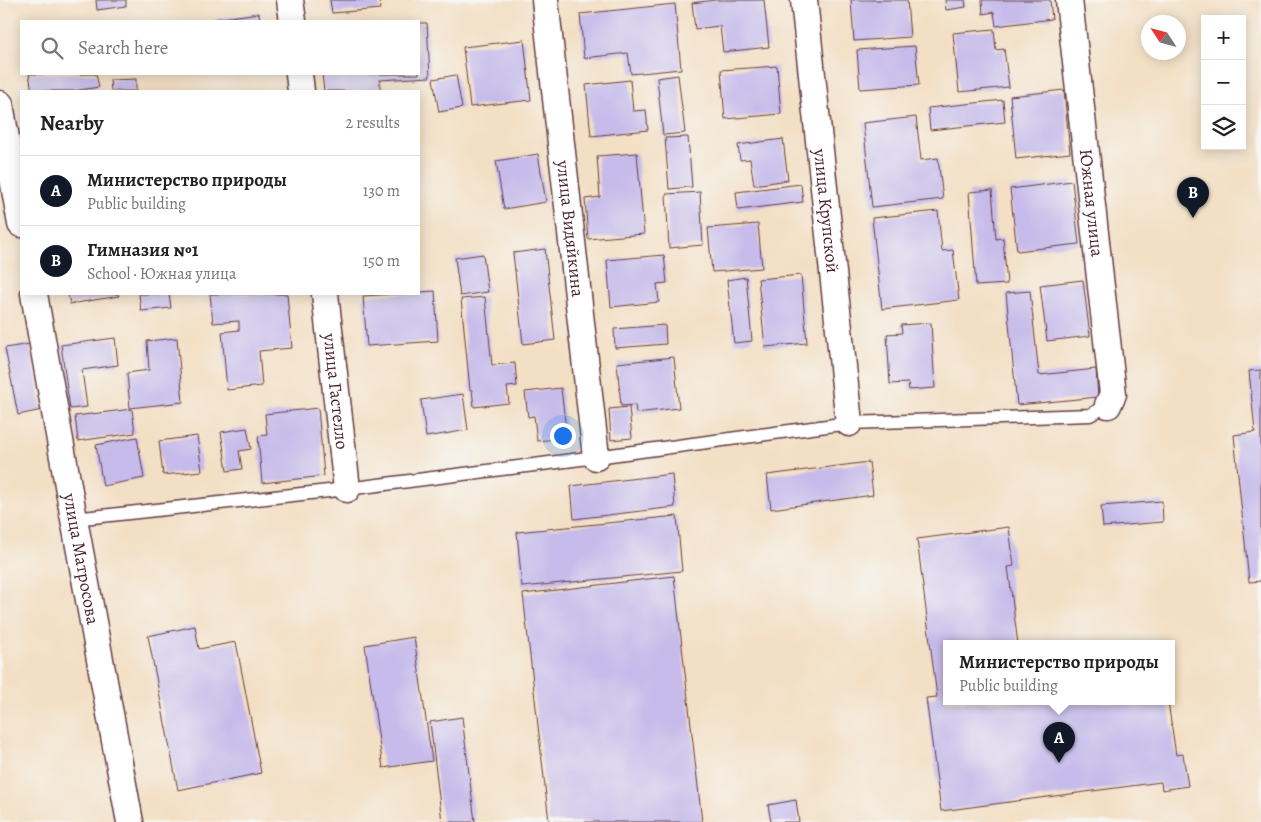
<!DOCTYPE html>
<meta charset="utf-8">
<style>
body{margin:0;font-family:Alegreya,serif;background:#f6f6f6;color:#222}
.controls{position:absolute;right:15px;top:15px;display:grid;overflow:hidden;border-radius:0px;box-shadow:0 2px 12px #0003}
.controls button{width:45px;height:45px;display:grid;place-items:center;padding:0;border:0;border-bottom:1px solid #e0e0e0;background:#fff;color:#222;font:25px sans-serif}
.compass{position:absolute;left:1141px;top:15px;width:45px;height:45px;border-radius:50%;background:#fff;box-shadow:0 2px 12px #0003;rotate:306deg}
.you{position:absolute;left:562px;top:435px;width:18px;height:18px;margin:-12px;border:4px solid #fff;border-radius:50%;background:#1a73e8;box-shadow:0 0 0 8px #1a73e833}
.badge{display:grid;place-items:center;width:32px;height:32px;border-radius:50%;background:#111827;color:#fff;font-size:16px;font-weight:700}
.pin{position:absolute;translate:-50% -41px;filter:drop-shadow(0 1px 2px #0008)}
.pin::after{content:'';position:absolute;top:26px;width:18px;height:15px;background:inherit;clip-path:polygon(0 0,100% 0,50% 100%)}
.popup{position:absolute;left:943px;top:640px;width:232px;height:65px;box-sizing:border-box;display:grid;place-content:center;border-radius:0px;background:#fff;filter:drop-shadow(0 1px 4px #0005);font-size:16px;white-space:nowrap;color:#767676}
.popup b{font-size:19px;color:#222}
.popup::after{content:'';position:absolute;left:50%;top:100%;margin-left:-10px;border:10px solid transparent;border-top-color:#fff}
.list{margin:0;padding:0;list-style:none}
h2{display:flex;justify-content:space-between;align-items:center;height:65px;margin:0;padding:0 20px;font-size:21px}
h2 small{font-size:16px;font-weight:400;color:#767676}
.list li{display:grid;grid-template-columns:32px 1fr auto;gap:15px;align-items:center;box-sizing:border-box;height:70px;padding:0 20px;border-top:1px solid #e0e0e0}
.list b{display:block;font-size:19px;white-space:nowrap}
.list p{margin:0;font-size:16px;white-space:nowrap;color:#767676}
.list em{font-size:16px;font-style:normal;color:#767676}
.icon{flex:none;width:28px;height:28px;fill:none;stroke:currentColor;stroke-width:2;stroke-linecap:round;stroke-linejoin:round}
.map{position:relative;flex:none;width:1261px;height:822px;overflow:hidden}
.search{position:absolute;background:#fff;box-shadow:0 2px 12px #0003;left:20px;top:20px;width:400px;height:55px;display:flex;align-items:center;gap:12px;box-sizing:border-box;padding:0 18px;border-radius:0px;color:#767676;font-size:19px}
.panel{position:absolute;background:#fff;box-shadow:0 2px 12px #0003;left:20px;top:90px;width:400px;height:205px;border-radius:0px}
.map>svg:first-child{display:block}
.building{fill:#c6bbea}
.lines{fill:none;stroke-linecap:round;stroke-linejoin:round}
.lane-casing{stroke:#633c42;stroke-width:15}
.street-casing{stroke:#633c42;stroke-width:29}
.lane{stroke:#fff;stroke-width:12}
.street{stroke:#fff;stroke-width:26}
.labels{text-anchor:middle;stroke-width:4;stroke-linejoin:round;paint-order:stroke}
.street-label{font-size:18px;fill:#4a1f2b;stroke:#f6f6f2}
</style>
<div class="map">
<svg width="1261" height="822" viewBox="0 0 1261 822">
<rect width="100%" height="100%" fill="#f6f6f2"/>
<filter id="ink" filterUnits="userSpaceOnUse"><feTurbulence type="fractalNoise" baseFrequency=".02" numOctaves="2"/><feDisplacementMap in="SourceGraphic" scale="10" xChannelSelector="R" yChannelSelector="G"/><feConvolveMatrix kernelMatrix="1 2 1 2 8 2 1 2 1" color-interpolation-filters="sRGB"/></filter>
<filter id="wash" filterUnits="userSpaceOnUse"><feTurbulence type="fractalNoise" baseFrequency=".0096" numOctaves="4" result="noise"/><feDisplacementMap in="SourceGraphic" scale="20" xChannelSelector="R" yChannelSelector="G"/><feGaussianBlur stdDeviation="1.12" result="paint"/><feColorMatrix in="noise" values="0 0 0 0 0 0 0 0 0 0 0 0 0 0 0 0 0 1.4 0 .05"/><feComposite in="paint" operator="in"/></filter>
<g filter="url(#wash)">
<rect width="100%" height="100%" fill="#f3dfc4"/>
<g id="blocks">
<g class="building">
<path d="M96,0H126V6L97,10Z"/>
<path d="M330,0H379L380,9L332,13Z"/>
<path d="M715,0H764L769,47L723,52L720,26L695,29L692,3Z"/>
<path d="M851,0H907L910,37L854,41Z"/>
<path d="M945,0H965L966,7L946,10Z"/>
<path d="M982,0H1050L1052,19L996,26L994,12L983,14Z"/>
<path d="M675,4L681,69L631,74L628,53L584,58L580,14Z"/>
<path d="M259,13L260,21H216L215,19Z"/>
<path d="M419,23H427L430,77L380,80V91H324L322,74H419Z"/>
<path d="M994,29L996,50L1004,49L1009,87L959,92L953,33Z"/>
<path d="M524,40L531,100L470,107L463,47Z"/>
<path d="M915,46L919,85L860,89L857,50Z"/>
<path d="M777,66L781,114L725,119L721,70Z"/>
<path d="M29,74H96L99,87L74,91H32Z"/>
<path d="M456,75L462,108L439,112L433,79Z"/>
<path d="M678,75L685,133L663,135L657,78Z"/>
<path d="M136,79V91H111L110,80Z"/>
<path d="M630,80L633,111L646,110L648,130L591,136L586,85Z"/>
<path d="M1064,90L1070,153L1016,159L1010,96Z"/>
<path d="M1003,100L1005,122L930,130L928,108Z"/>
<path d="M916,117L921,160L938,158L943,199L872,207L863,123Z"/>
<path d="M688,137L692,187L669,189L665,138Z"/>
<path d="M783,139L788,180L754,185L750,159L740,160L738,145Z"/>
<path d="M637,153L644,234L588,239L585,199L600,197L597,156Z"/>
<path d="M538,154L546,202L504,209L496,161Z"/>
<path d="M1072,181L1079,244L1017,251L1010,189Z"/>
<path d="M801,184L803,202L738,210L736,192Z"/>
<path d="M992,190L996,239L1003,238L1007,284L976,286L969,192Z"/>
<path d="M700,192L703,245L669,248L666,194Z"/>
<path d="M938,211L942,251L953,250L959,300L882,309L872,218Z"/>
<path d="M758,224L762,268L712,272L708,228Z"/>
<path d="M545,249L555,340L523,344L513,253Z"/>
<path d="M483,254L488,292L460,296L455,258Z"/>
<path d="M664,255L667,283L657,284L659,302L611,307L607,260Z"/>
<path d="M801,275L807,343L765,347L758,279Z"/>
<path d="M746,277L752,341L734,343L727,280Z"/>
<path d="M1083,280L1090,336L1047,341L1040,285Z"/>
<path d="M435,291L438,341L367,346L363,296L395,294H419V292Z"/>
<path d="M1030,291L1039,375L1096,369L1098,397L1017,405L1006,293Z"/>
<path d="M68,294H118L119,296L70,304Z"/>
<path d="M139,294H169L171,308L141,311Z"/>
<path d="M210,294H287L292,348L259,351L262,386L227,390L222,332L239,330V321L213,323Z"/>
<path d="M485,297L492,365L515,363L517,386L507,387L509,403L474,407L472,390H470L461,299Z"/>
<path d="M931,323L935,388L909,390L908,383L890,384L887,334L902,333L901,325Z"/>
<path d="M665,325L666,344L615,348L614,329Z"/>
<path d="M115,338L118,365L82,370L87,407L70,409L61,345Z"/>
<path d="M177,338L183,402L130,408L127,373L149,370L147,341Z"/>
<path d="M30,344L42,410L18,415L5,348Z"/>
<path d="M674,357L679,408L636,413L635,405L621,406L617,363Z"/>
<path d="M1261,370V581L1249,582L1234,435L1255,432L1249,371Z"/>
<path d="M561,388L567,438L537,441L534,416L528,417L525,392Z"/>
<path d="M463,394L468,430L426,437L421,400Z"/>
<path d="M629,407L632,438L611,440L609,409Z"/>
<path d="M318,408L324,476L262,483L258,436L267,435L265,414Z"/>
<path d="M132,409L135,433L78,441L75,416Z"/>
<path d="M247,428L251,449L239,451L242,469L227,471L221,432Z"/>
<path d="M197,436L202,471L163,475L159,441Z"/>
<path d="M137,437L144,478L103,486L96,445Z"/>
<path d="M869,462L873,495L771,509L767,475Z"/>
<path d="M672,474L675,507L574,519L571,486Z"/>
<path d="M1162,501L1163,522L1103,527L1101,506Z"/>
<path d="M677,516L682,571L522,587L517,532Z"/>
<path d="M1009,527L1014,566L1008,567L1018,644H946V702H1168L1176,755L1183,754L1188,786L1162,790L1161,782L941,811L926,698L937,697L917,539Z"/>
<path d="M674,576L702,822H549L523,594Z"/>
<path d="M195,626L199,649L236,642L261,773L178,790L148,636Z"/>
<path d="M414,637L432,761L383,768L365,645Z"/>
<path d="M462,717L475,822H442L430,722Z"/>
<path d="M796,800L799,822H771L768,805Z"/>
</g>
</g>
</g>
<g filter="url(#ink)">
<use href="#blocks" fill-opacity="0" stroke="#633c42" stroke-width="1"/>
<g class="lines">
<defs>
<path id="lane" d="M74,519L347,489L596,457L849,423L1090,415L1108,405"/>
<g id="street">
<path d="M290,0L293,21"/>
<path id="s1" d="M545,0L596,457"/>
<path id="s2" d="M804,0L849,423"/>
<path id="s3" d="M1069,0L1113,394L1108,405"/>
<path d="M299,74L301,91"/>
<path d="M0,104L21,224"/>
<path id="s4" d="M34,294L74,519L130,822"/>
<path id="s5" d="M325,294L347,489"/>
</g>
</defs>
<use href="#lane" class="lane-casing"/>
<use href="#street" class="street-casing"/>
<use href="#lane" class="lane"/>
<use href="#street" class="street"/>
</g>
</g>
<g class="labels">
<g class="street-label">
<text dy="6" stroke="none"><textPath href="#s3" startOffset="204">Южная улица</textPath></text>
<text dy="6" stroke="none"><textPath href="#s2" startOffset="212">улица Крупской</textPath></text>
<text dy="6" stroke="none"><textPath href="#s1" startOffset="230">улица Видяйкина</textPath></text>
<text dy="6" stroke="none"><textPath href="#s5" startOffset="98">улица Гастелло</textPath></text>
<text dy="6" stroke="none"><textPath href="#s4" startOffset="269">улица Матросова</textPath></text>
</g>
</g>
</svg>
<div class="controls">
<button>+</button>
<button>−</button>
<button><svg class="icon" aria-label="layers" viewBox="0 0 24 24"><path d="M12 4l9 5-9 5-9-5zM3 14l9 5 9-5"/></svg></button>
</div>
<svg class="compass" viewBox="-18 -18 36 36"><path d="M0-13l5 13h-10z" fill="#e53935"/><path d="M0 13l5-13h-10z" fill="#767676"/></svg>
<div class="you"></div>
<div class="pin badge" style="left:1059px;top:763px">A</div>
<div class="popup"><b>Министерство природы</b>Public building</div>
<div class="pin badge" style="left:1193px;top:218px">B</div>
<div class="search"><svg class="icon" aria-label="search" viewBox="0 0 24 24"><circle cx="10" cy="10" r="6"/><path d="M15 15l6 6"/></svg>Search here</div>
<section class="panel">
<h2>Nearby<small>2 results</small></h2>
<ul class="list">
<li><span class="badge">A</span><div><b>Министерство природы</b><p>Public building</p></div><em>130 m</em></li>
<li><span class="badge">B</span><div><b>Гимназия №1</b><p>School · Южная улица</p></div><em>150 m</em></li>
</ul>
</section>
</div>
